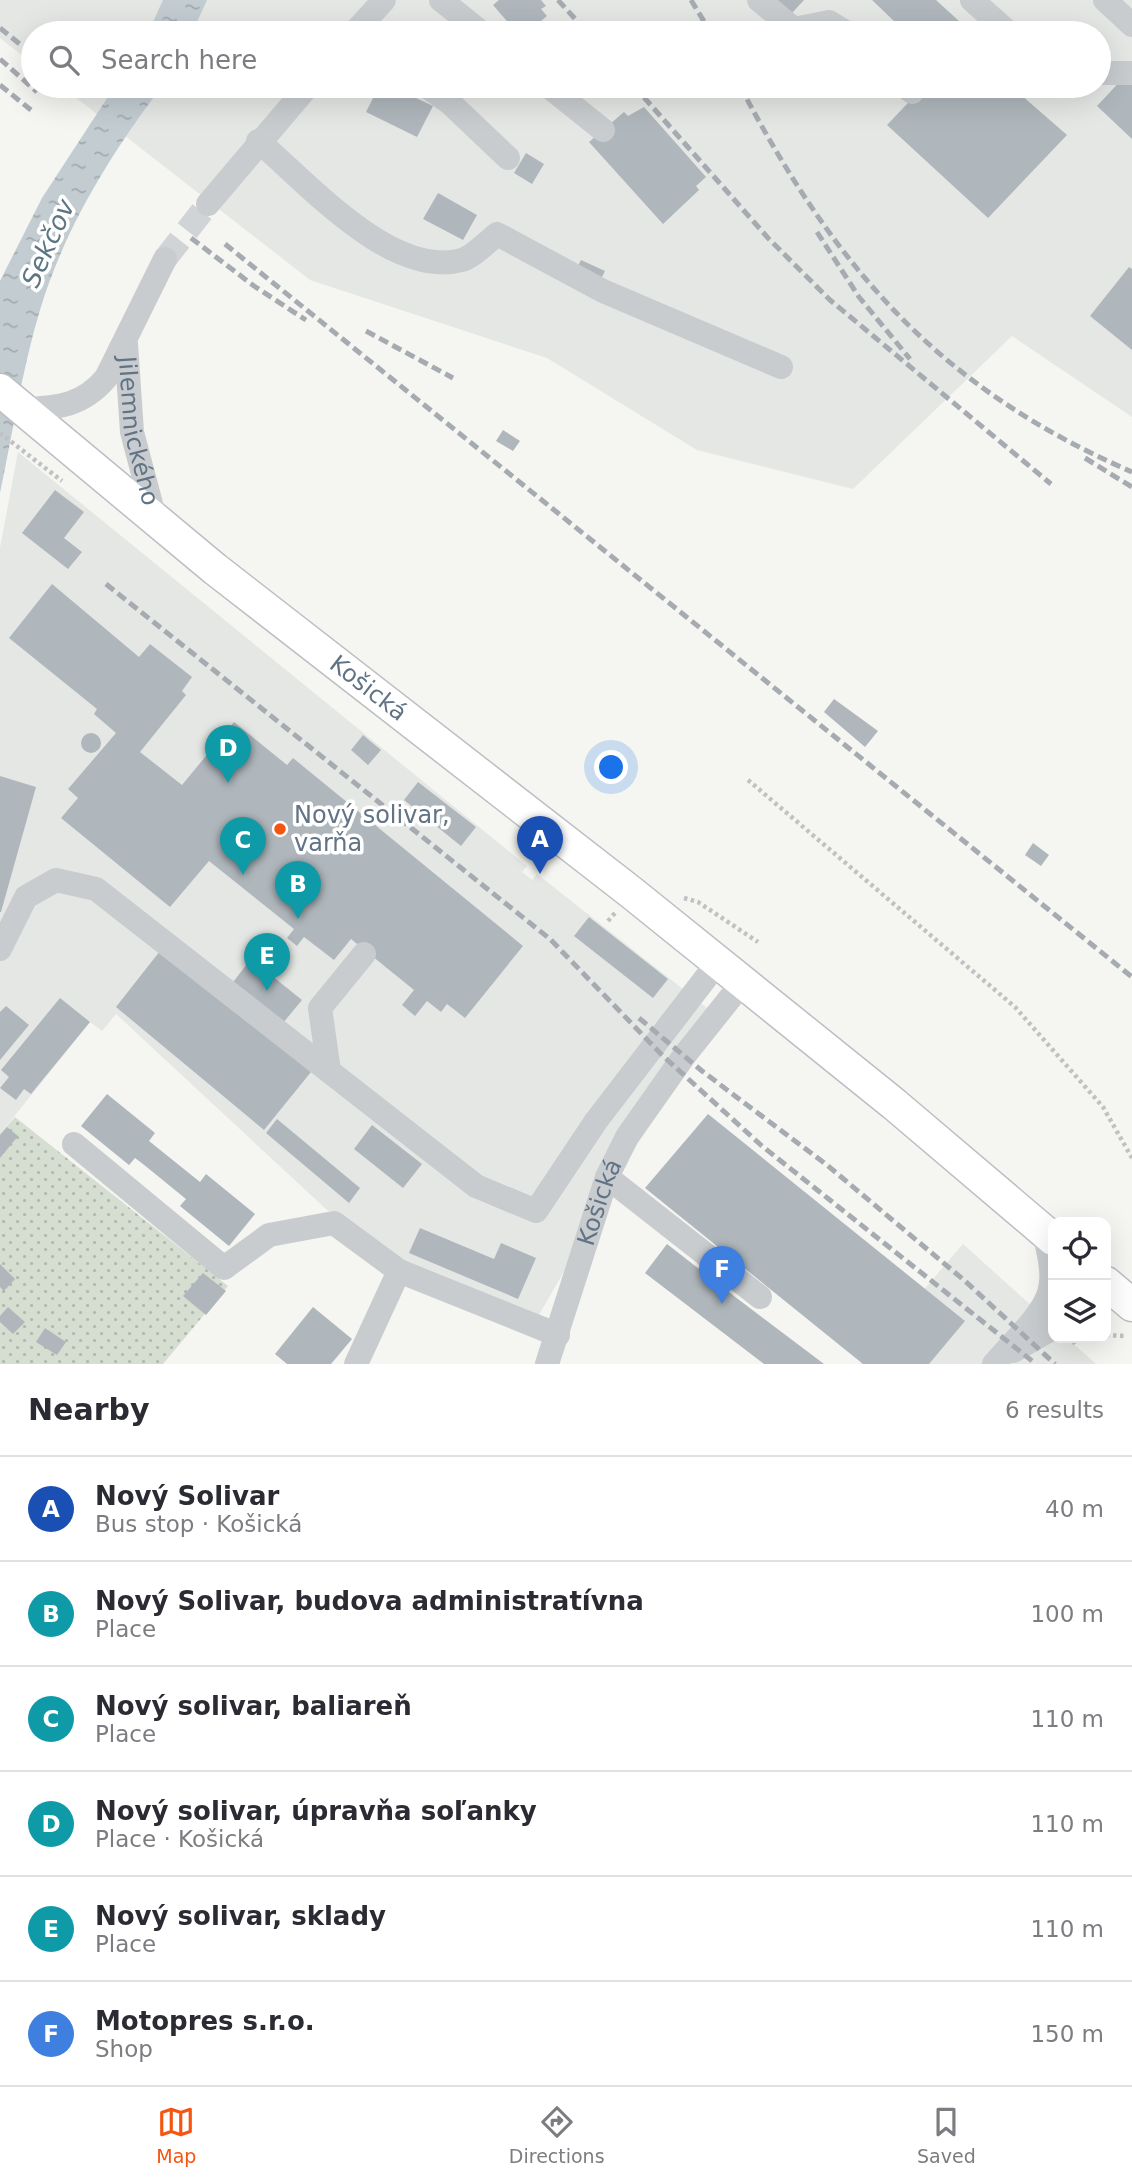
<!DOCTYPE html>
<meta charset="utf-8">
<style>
body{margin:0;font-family:"DejaVu Sans",sans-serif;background:#f2f2f3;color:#2b2b33}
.controls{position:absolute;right:21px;bottom:21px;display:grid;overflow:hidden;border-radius:14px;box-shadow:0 7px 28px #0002}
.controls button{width:63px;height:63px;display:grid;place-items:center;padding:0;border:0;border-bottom:2px solid #e1e1e2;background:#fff;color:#2b2b33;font:35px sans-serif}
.you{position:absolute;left:612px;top:768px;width:24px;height:24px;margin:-18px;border:5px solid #fff;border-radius:50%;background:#1a73e8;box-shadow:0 0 0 10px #1a73e833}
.badge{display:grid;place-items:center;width:46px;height:46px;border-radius:50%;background:#f55511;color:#fff;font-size:23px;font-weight:700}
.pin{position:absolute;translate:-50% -58px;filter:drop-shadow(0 2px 4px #0008)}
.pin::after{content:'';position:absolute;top:37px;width:24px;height:21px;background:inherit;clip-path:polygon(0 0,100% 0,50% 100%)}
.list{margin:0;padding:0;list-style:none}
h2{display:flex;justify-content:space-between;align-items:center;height:91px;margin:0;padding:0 28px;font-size:30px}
h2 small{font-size:23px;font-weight:400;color:#7c7c81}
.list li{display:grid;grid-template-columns:46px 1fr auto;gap:21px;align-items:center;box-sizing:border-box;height:105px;padding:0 28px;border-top:2px solid #e1e1e2}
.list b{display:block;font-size:26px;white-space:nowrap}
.list p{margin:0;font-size:23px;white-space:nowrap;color:#7c7c81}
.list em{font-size:23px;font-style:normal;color:#7c7c81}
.icon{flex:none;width:38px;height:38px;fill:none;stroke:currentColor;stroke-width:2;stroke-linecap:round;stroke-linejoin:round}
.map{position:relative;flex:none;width:1132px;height:1364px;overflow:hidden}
.search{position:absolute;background:#fff;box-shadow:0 7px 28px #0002;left:21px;right:21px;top:21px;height:77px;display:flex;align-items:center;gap:18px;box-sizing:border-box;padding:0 24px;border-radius:38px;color:#7c7c81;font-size:26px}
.sheet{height:721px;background:#fff}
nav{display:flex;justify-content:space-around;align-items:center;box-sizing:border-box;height:98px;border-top:2px solid #e1e1e2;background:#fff;font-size:19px;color:#7c7c81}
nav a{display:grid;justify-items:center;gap:4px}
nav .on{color:#f55511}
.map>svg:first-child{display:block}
.built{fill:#e5e7e4}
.garden{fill:url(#garden-dots)}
.water{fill:url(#water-ripples)}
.building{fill:#afb7bc}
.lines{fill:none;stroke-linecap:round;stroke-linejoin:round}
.minor-tunnel{stroke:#d0d4d6;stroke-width:24;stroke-dasharray:24 12;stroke-linecap:butt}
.major-casing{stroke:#bbbec2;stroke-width:35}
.path{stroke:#c0c1c3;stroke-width:4.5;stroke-dasharray:3.5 3.5;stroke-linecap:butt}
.minor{stroke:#c9cccf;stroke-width:24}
.major{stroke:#fff;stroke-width:32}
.rail{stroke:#a6abb1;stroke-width:5;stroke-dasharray:10 5;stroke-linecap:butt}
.poi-dot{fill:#f55511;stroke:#fff;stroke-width:2.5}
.labels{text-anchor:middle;stroke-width:7;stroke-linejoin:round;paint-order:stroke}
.street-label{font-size:24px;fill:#617385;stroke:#fff}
.poi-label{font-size:24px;fill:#617385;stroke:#fff;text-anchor:start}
.water-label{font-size:26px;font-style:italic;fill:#5c7683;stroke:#fff}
</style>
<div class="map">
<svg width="1132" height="1364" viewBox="0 0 1132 1364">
<defs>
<pattern id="garden-dots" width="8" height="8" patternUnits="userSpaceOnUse" patternTransform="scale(1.75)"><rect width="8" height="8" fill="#d5ded1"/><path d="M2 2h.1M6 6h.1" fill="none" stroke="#b0b8af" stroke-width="1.8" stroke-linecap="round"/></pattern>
<pattern id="water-ripples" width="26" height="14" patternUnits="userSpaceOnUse" patternTransform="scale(1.75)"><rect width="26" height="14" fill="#c2ccd1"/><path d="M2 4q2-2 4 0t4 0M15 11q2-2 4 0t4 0" fill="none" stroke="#a1aaaf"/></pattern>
</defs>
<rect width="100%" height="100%" fill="#f5f5f1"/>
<g class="built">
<path d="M0,0H1132V417L1012,336L853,489L697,450L547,358L310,280L61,86H1099V33H33V64L0,38Z"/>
<path d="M18,452L527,866L522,872L532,880L537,874L707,1008L645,1131L536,1320L405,1268L326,1209L116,1014L102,1031L90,1022L0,1134V548Z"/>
<path d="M963,1244L1053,1325V1338H1067L1096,1364H860Z"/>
</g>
<path class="garden" d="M15,1117L228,1286L163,1364H0V1134Z"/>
<g class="water">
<path d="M163,0H207L192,33H148Z"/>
<path d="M115,86H162C111,154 65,227 40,310C22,369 13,432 0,493V281L42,198Z"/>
</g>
<g class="building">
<path d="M499,0H541L546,6L541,9L547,16L527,33H517L493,5Z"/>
<path d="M777,0H804L792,13Z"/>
<path d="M872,0H936L972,33H900L893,26L896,23Z"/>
<path d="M1126,75L1132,81V139L1097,106Z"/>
<path d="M379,86H391L433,106L417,137L366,112Z"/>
<path d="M924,86H1011L1067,135L988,218L887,125Z"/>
<path d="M644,107L706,177L696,186L699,190L663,224L589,142L624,112L628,116Z"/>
<path d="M526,153L544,164L532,184L514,173Z"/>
<path d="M438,193L477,215L463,240L423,219Z"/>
<path d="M581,260L605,271L599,283L575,272Z"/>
<path d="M1129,267L1132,269V350L1090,316Z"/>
<path d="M503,430L520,441L513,451L496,441Z"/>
<path d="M55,490L84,512L64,538L82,552L68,569L22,533Z"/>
<path d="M52,584L139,657L150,644L192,677L182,691L186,695L140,752L182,785L234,722L287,765L293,758L523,946L465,1018L447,1004L441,1012L427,1001L415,1016L402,1005L414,990L351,939L334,960L304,937L297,946L287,938L294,929L209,861L170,907L61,818L78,798L68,789L116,733L94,714L97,709L9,638Z"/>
<path d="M834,699L878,731L865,747L824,712Z"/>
<circle cx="91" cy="743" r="10"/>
<path d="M363,735L381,750L368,765L351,750Z"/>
<path d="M0,776L36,787L1,912H0Z"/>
<path d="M418,782L476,827L461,846L404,800Z"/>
<path d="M1033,843L1049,855L1041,866L1025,855Z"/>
<path d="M589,917L668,979L653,998L574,936Z"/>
<path d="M160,951L311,1072L264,1130L116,1007Z"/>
<path d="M251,959L302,1000L283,1023L233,982Z"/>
<path d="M60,998L90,1022L31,1094L24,1089L16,1100L0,1088L9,1077L1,1070Z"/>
<path d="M6,1006L29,1025L0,1060V1012Z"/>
<path d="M107,1094L155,1133L149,1141L200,1182L206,1174L255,1214L229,1246L180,1206L186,1199L143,1164L135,1158L129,1165L81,1126Z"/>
<path d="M708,1114L965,1321L929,1364H863L645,1188Z"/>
<path d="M277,1119L360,1188L349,1203L266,1133Z"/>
<path d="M372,1125L422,1164L403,1188L354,1149Z"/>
<path d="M7,1127L18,1136L0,1158V1135Z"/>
<path d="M420,1228L494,1259L501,1243L536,1258L518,1299L409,1253Z"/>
<path d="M667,1244L726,1290L824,1364H764L645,1273Z"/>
<path d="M0,1264L15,1279L4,1291L0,1287Z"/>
<path d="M203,1273L226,1291L206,1315L183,1296Z"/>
<path d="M8,1307L25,1322L13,1334L0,1322V1316Z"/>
<path d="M313,1307L352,1339L331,1364H287L275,1354Z"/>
<path d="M45,1328L66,1342L57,1355L36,1342Z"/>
</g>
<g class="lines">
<path class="minor-tunnel" d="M165,259L208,204"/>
<defs>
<g id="major">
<path id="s3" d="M0,390L215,569L632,893L894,1104L1053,1239"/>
<path d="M1106,1283L1132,1305"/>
</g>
</defs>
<use href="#major" class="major-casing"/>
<g class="path">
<path d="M0,433L62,481"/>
<path d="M748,780L1015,1007L1103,1107L1132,1158"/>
<path d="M684,898L698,902L758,942"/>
<path d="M608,921L615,913"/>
<path d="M1106,1335L1124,1336"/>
<path d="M1072,1343L1084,1338"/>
</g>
<g class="minor">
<path d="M441,0L482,33"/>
<path d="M759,0L794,29L829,22L847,33"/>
<path d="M972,0L1009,33"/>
<path d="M1105,0L1132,25"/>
<path d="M354,33L384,0"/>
<path d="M1099,73H1132"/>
<path d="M426,86L450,103L508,158"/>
<path d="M548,86L603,130"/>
<path d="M904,86L912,92"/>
<path d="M258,141C308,183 391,279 462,260C474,256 487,242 497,234L603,291L781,367"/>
<path d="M208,204L308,86"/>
<path id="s1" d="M126,344L132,432L155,519"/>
<path d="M25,409C59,408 83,405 106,378L165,259"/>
<path d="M0,949L26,897L56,880L96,889L476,1186L536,1211L596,1121L718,962"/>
<path d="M329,1071L320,1008L364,954"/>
<path d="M74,1144L224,1268L269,1235L334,1223L399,1271L558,1335"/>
<path d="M607,1177L760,1297"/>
<path d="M1013,1351L1053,1328"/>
<path d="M356,1364L399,1271"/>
<path id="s2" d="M547,1364L607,1177L627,1137L684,1056L743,982"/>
<path d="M994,1364C1010,1345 1042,1316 1049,1293C1055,1274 1048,1251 1044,1232"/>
</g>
<use href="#major" class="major"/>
<g class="rail">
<path d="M558,0L588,33"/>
<path d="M691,0L711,33"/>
<path d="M0,28L21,45"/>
<path d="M0,59L37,92"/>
<path d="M0,85L31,110"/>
<path d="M634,86L768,238L830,300L1051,484"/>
<path d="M740,86C836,269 939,388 1132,472"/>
<path d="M817,232L859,297L910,359"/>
<path d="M191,238L254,286L306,320"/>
<path d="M225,244L1132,977"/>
<path d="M366,331L453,378"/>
<path d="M1085,458L1132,487"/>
<path d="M106,584L550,939L662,1055L762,1146L1036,1364"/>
<path d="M639,1018L702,1071L827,1165L965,1281L1055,1364"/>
</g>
</g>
<circle class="poi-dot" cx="280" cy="829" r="7"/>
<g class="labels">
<g class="street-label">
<text dy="8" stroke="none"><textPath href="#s1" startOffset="88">Jilemnického</textPath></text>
<text dy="8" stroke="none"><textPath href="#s3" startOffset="474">Košická</textPath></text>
<text dy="8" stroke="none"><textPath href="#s2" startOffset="170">Košická</textPath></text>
</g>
<g class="poi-label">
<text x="294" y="823">Nový solivar,<tspan x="294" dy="28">varňa</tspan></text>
</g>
<g class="water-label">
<text transform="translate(48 243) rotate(-66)" y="9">Sekčov</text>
</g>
</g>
</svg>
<div class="controls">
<button><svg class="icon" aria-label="locate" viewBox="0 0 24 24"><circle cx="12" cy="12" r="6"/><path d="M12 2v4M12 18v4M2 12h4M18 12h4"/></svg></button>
<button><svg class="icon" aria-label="layers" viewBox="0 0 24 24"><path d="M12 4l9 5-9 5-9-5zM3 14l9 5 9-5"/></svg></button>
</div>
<div class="you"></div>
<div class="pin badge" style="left:540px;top:874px;background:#1a4fb4">A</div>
<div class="pin badge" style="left:298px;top:919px;background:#0f9aa8">B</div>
<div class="pin badge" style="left:243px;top:875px;background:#0f9aa8">C</div>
<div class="pin badge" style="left:228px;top:783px;background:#0f9aa8">D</div>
<div class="pin badge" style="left:267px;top:991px;background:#0f9aa8">E</div>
<div class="pin badge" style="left:722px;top:1304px;background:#3f7fe0">F</div>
<div class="search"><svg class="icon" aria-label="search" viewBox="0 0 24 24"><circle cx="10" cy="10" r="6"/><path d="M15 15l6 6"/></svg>Search here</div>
</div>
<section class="sheet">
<h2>Nearby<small>6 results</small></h2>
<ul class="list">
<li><span class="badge" style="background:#1a4fb4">A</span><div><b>Nový Solivar</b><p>Bus stop · Košická</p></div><em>40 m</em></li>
<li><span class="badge" style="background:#0f9aa8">B</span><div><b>Nový Solivar, budova administratívna</b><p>Place</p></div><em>100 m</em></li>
<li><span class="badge" style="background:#0f9aa8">C</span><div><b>Nový solivar, baliareň</b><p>Place</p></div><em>110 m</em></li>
<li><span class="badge" style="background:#0f9aa8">D</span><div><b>Nový solivar, úpravňa soľanky</b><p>Place · Košická</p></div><em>110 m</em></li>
<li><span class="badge" style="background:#0f9aa8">E</span><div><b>Nový solivar, sklady</b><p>Place</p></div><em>110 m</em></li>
<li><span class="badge" style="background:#3f7fe0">F</span><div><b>Motopres s.r.o.</b><p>Shop</p></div><em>150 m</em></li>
</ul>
</section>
<nav>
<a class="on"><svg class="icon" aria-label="map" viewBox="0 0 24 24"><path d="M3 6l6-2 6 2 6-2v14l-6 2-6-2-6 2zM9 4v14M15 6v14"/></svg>Map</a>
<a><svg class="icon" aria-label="directions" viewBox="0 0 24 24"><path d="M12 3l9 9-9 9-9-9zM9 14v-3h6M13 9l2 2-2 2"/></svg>Directions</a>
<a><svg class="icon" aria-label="saved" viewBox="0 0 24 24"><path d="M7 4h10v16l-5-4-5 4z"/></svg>Saved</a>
</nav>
